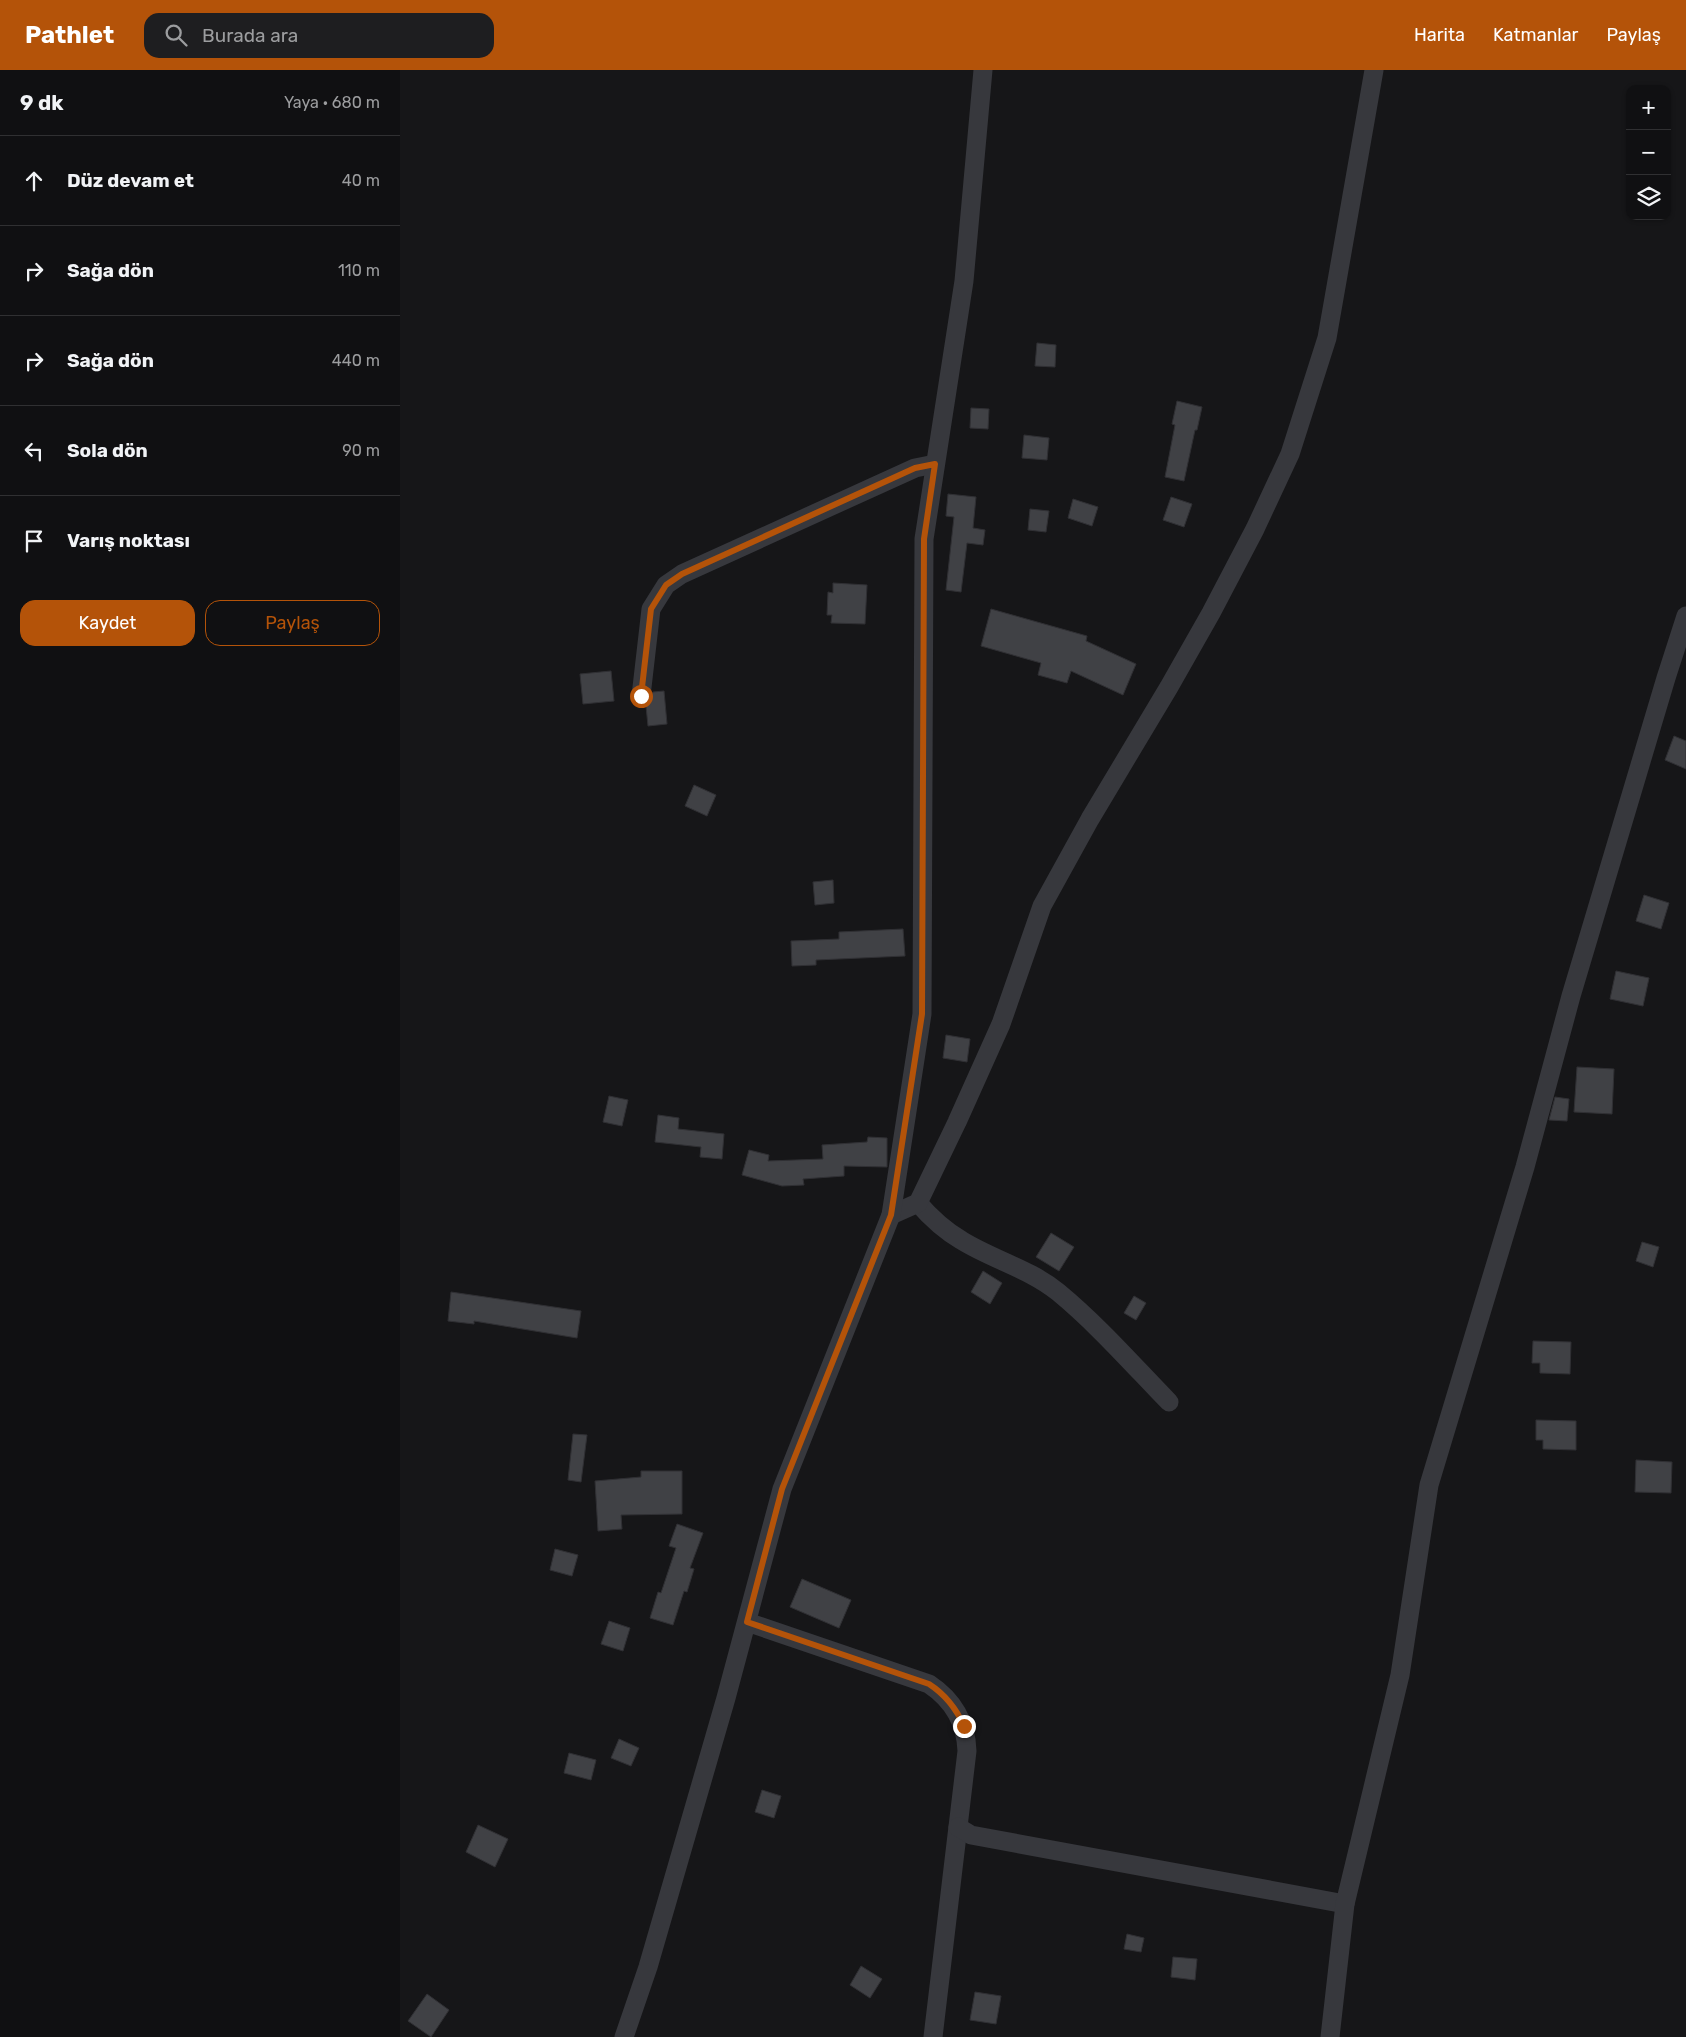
<!DOCTYPE html>
<html lang="tr">
<meta charset="utf-8">
<style>
body{margin:0;font-family:Rubik,sans-serif;background:#1e1e20;color:#f1f3f6}
.controls{position:absolute;right:15px;top:15px;display:grid;overflow:hidden;border-radius:10px;box-shadow:0 1px 4px #0004}
.controls button{width:45px;height:45px;display:grid;place-items:center;padding:0;border:0;border-bottom:1px solid #303032;background:#101012;color:#f1f3f6;font:25px sans-serif}
.stop{position:absolute;width:15px;height:15px;margin:-11px;border:4px solid #b45309;border-radius:50%;background:#fff}
.stop.end{background:#b45309;border-color:#fff;box-shadow:0 1px 5px #0008}
.list{margin:0;padding:0;list-style:none}
h2{display:flex;justify-content:space-between;align-items:center;height:65px;margin:0;padding:0 20px;font-size:21px}
h2 small{font-size:16px;font-weight:400;color:#9c9d9f}
.list li{display:grid;grid-template-columns:32px 1fr auto;gap:15px;align-items:center;box-sizing:border-box;height:90px;padding:0 20px;border-top:1px solid #303032}
.list b{display:block;font-size:19px;white-space:nowrap}
.list em{font-size:16px;font-style:normal;color:#9c9d9f}
.actions{display:flex;gap:10px;padding:15px 20px}
.actions a{flex:1;padding:11px 0;border:1px solid #b45309;border-radius:15px;text-align:center;font-size:18px;color:#b45309}
.actions .main{background:#b45309;color:#fff}
.icon{flex:none;width:28px;height:28px;fill:none;stroke:currentColor;stroke-width:2;stroke-linecap:round;stroke-linejoin:round}
.map{position:relative;flex:none;width:1286px;height:1967px;overflow:hidden}
header{display:flex;align-items:center;gap:30px;box-sizing:border-box;height:70px;padding:0 25px;background:#b45309;color:#fff}
header strong{font-size:24px}
nav{display:flex;gap:28px;margin-inline-start:auto;font-size:18px}
.search{width:350px;height:45px;background:#1e1e20;display:flex;align-items:center;gap:12px;box-sizing:border-box;padding:0 18px;border-radius:15px;color:#9c9d9f;font-size:19px}
main{display:flex}
aside{flex:1;background:#101012}
.map>svg:first-child{display:block}
.building{fill:#404145;stroke:#303034}
.lines{fill:none;stroke-linecap:round;stroke-linejoin:round}
.street{stroke:#37383d;stroke-width:19}
.route{stroke:#b45309;stroke-width:6}
</style>
<header>
<strong>Pathlet</strong>
<div class="search"><svg class="icon" aria-label="search" viewBox="0 0 24 24"><circle cx="10" cy="10" r="6"/><path d="M15 15l6 6"/></svg>Burada ara</div>
<nav><a>Harita</a><a>Katmanlar</a><a>Paylaş</a></nav>
</header>
<main>
<aside>
<h2>9 dk<small>Yaya · 680 m</small></h2>
<ul class="list">
<li><svg class="icon" aria-label="ahead" viewBox="0 0 24 24"><path d="M12 20V5M6 11l6-6 6 6"/></svg><div><b>Düz devam et</b></div><em>40 m</em></li>
<li><svg class="icon" aria-label="right" viewBox="0 0 24 24"><path d="M7 20v-9h11M14 6l5 5-5 5"/></svg><div><b>Sağa dön</b></div><em>110 m</em></li>
<li><svg class="icon" aria-label="right" viewBox="0 0 24 24"><path d="M7 20v-9h11M14 6l5 5-5 5"/></svg><div><b>Sağa dön</b></div><em>440 m</em></li>
<li><svg class="icon" aria-label="left" viewBox="0 0 24 24"><path d="M17 20v-9H6M10 6l-5 5 5 5"/></svg><div><b>Sola dön</b></div><em>90 m</em></li>
<li><svg class="icon" aria-label="arrive" viewBox="0 0 24 24"><path d="M6 21V4h12l-3 4 3 4H6"/></svg><div><b>Varış noktası</b></div></li>
</ul>
<div class="actions"><a class="main">Kaydet</a><a>Paylaş</a></div>
</aside>
<div class="map">
<svg width="1286" height="1967" viewBox="0 0 1286 1967">
<rect width="100%" height="100%" fill="#161618"/>
<g class="building">
<path d="M637,273L656,275L655,297L635,296Z"/>
<path d="M777,331L802,337L797,360H795L784,411L765,407L775,355L772,354Z"/>
<path d="M571,338L589,339L588,359L570,358Z"/>
<path d="M624,365L649,368L647,390L622,388Z"/>
<path d="M548,424L576,427L573,458L585,460L583,475L567,473L561,522L546,520L554,447L546,446Z"/>
<path d="M771,427L792,434L784,457L763,450Z"/>
<path d="M673,429L698,437L692,456L668,448Z"/>
<path d="M630,439L649,441L646,462L628,460Z"/>
<path d="M433,513L467,515L465,554L431,553L432,545H427L428,522L433,523Z"/>
<path d="M591,539L687,566L686,571L736,594L723,625L671,601L667,613L638,605L641,593L581,576Z"/>
<path d="M211,601L214,631L183,634L180,604Z"/>
<path d="M264,621L267,654L248,656L246,636L250,632L253,622Z"/>
<path d="M1274,666L1286,671V699L1265,690Z"/>
<path d="M294,715L316,725L307,746L285,736Z"/>
<path d="M433,810L434,833L415,835L413,812Z"/>
<path d="M1244,825L1269,833L1261,859L1236,851Z"/>
<path d="M503,859L505,886L416,890V895L392,896L391,871L439,869V862Z"/>
<path d="M1216,901L1249,908L1243,936L1210,929Z"/>
<path d="M546,965L570,969L567,992L543,988Z"/>
<path d="M1177,997L1214,999L1212,1044L1174,1042Z"/>
<path d="M209,1026L228,1030L222,1056L203,1052Z"/>
<path d="M1155,1027L1169,1029L1167,1051L1149,1050Z"/>
<path d="M258,1045L279,1048L278,1059L324,1064L322,1089L300,1087L301,1077L255,1072Z"/>
<path d="M468,1067L487,1068V1097L444,1096V1106L403,1109L404,1115L382,1116L342,1105L349,1080L369,1085L368,1091L423,1089L422,1075L467,1072Z"/>
<path d="M651,1163L674,1177L659,1201L636,1187Z"/>
<path d="M1242,1172L1259,1177L1253,1197L1236,1191Z"/>
<path d="M583,1201L602,1213L590,1234L571,1222Z"/>
<path d="M51,1222L181,1241L177,1268L74,1251V1254L48,1251Z"/>
<path d="M734,1226L746,1233L736,1250L724,1243Z"/>
<path d="M1133,1271L1171,1272L1170,1304L1140,1303V1293H1132Z"/>
<path d="M1136,1350L1176,1351V1380L1143,1379V1370H1136Z"/>
<path d="M173,1364L187,1365L181,1412L168,1410Z"/>
<path d="M1236,1390L1272,1392L1271,1423L1235,1422Z"/>
<path d="M241,1401H282V1444L221,1445L222,1459L198,1461L195,1411L241,1407Z"/>
<path d="M277,1454L303,1463L290,1498L294,1499L287,1522L284,1521L273,1555L250,1548L258,1522L261,1523L276,1478L269,1476Z"/>
<path d="M155,1479L178,1485L172,1506L150,1500Z"/>
<path d="M402,1509L451,1530L439,1558L390,1537Z"/>
<path d="M209,1551L230,1558L223,1581L201,1574Z"/>
<path d="M219,1669L239,1678L231,1696L211,1688Z"/>
<path d="M169,1683L196,1690L191,1710L164,1703Z"/>
<path d="M362,1720L381,1726L374,1748L355,1742Z"/>
<path d="M78,1755L108,1769L95,1797L66,1782Z"/>
<path d="M727,1864L744,1868L741,1882L724,1879Z"/>
<path d="M773,1887L797,1889L795,1910L771,1907Z"/>
<path d="M461,1896L482,1909L470,1928L450,1915Z"/>
<path d="M575,1922L601,1926L596,1954L570,1950Z"/>
<path d="M27,1924L49,1940L31,1967L8,1951Z"/>
</g>
<g class="lines">
<g class="street">
<path d="M241,626L251,539L266,515L282,504L515,398L535,394"/>
<path d="M518,1133C531,1148 544,1160 561,1170C591,1189 630,1199 658,1222C698,1255 733,1295 769,1332"/>
<path d="M491,1145L518,1133L557,1052L601,954L642,836L690,749L769,617L811,543L855,459L890,384L927,268L974,0"/>
<path d="M347,1552L529,1614C553,1630 566,1652 567,1681L533,1967"/>
<path d="M558,1757L571,1765L945,1834"/>
<path d="M224,1967L248,1897L326,1628L382,1419L491,1145L522,944L524,469L564,211L583,0"/>
<path d="M930,1967L945,1834L1000,1605L1029,1415L1125,1097L1171,926L1266,608L1286,546"/>
</g>
</g>
<g class="lines">
<path class="route" d="M241,626L251,539L266,515L282,504L515,398L535,394L524,469L522,944L491,1145L382,1419L347,1552L529,1614C546,1625 556,1638 564,1656"/>
</g>
</svg>
<div class="controls">
<button>+</button>
<button>−</button>
<button><svg class="icon" aria-label="layers" viewBox="0 0 24 24"><path d="M12 4l9 5-9 5-9-5zM3 14l9 5 9-5"/></svg></button>
</div>
<div class="stop" style="left:241px;top:626px"></div>
<div class="stop end" style="left:564px;top:1656px"></div>
</div>
</main>
